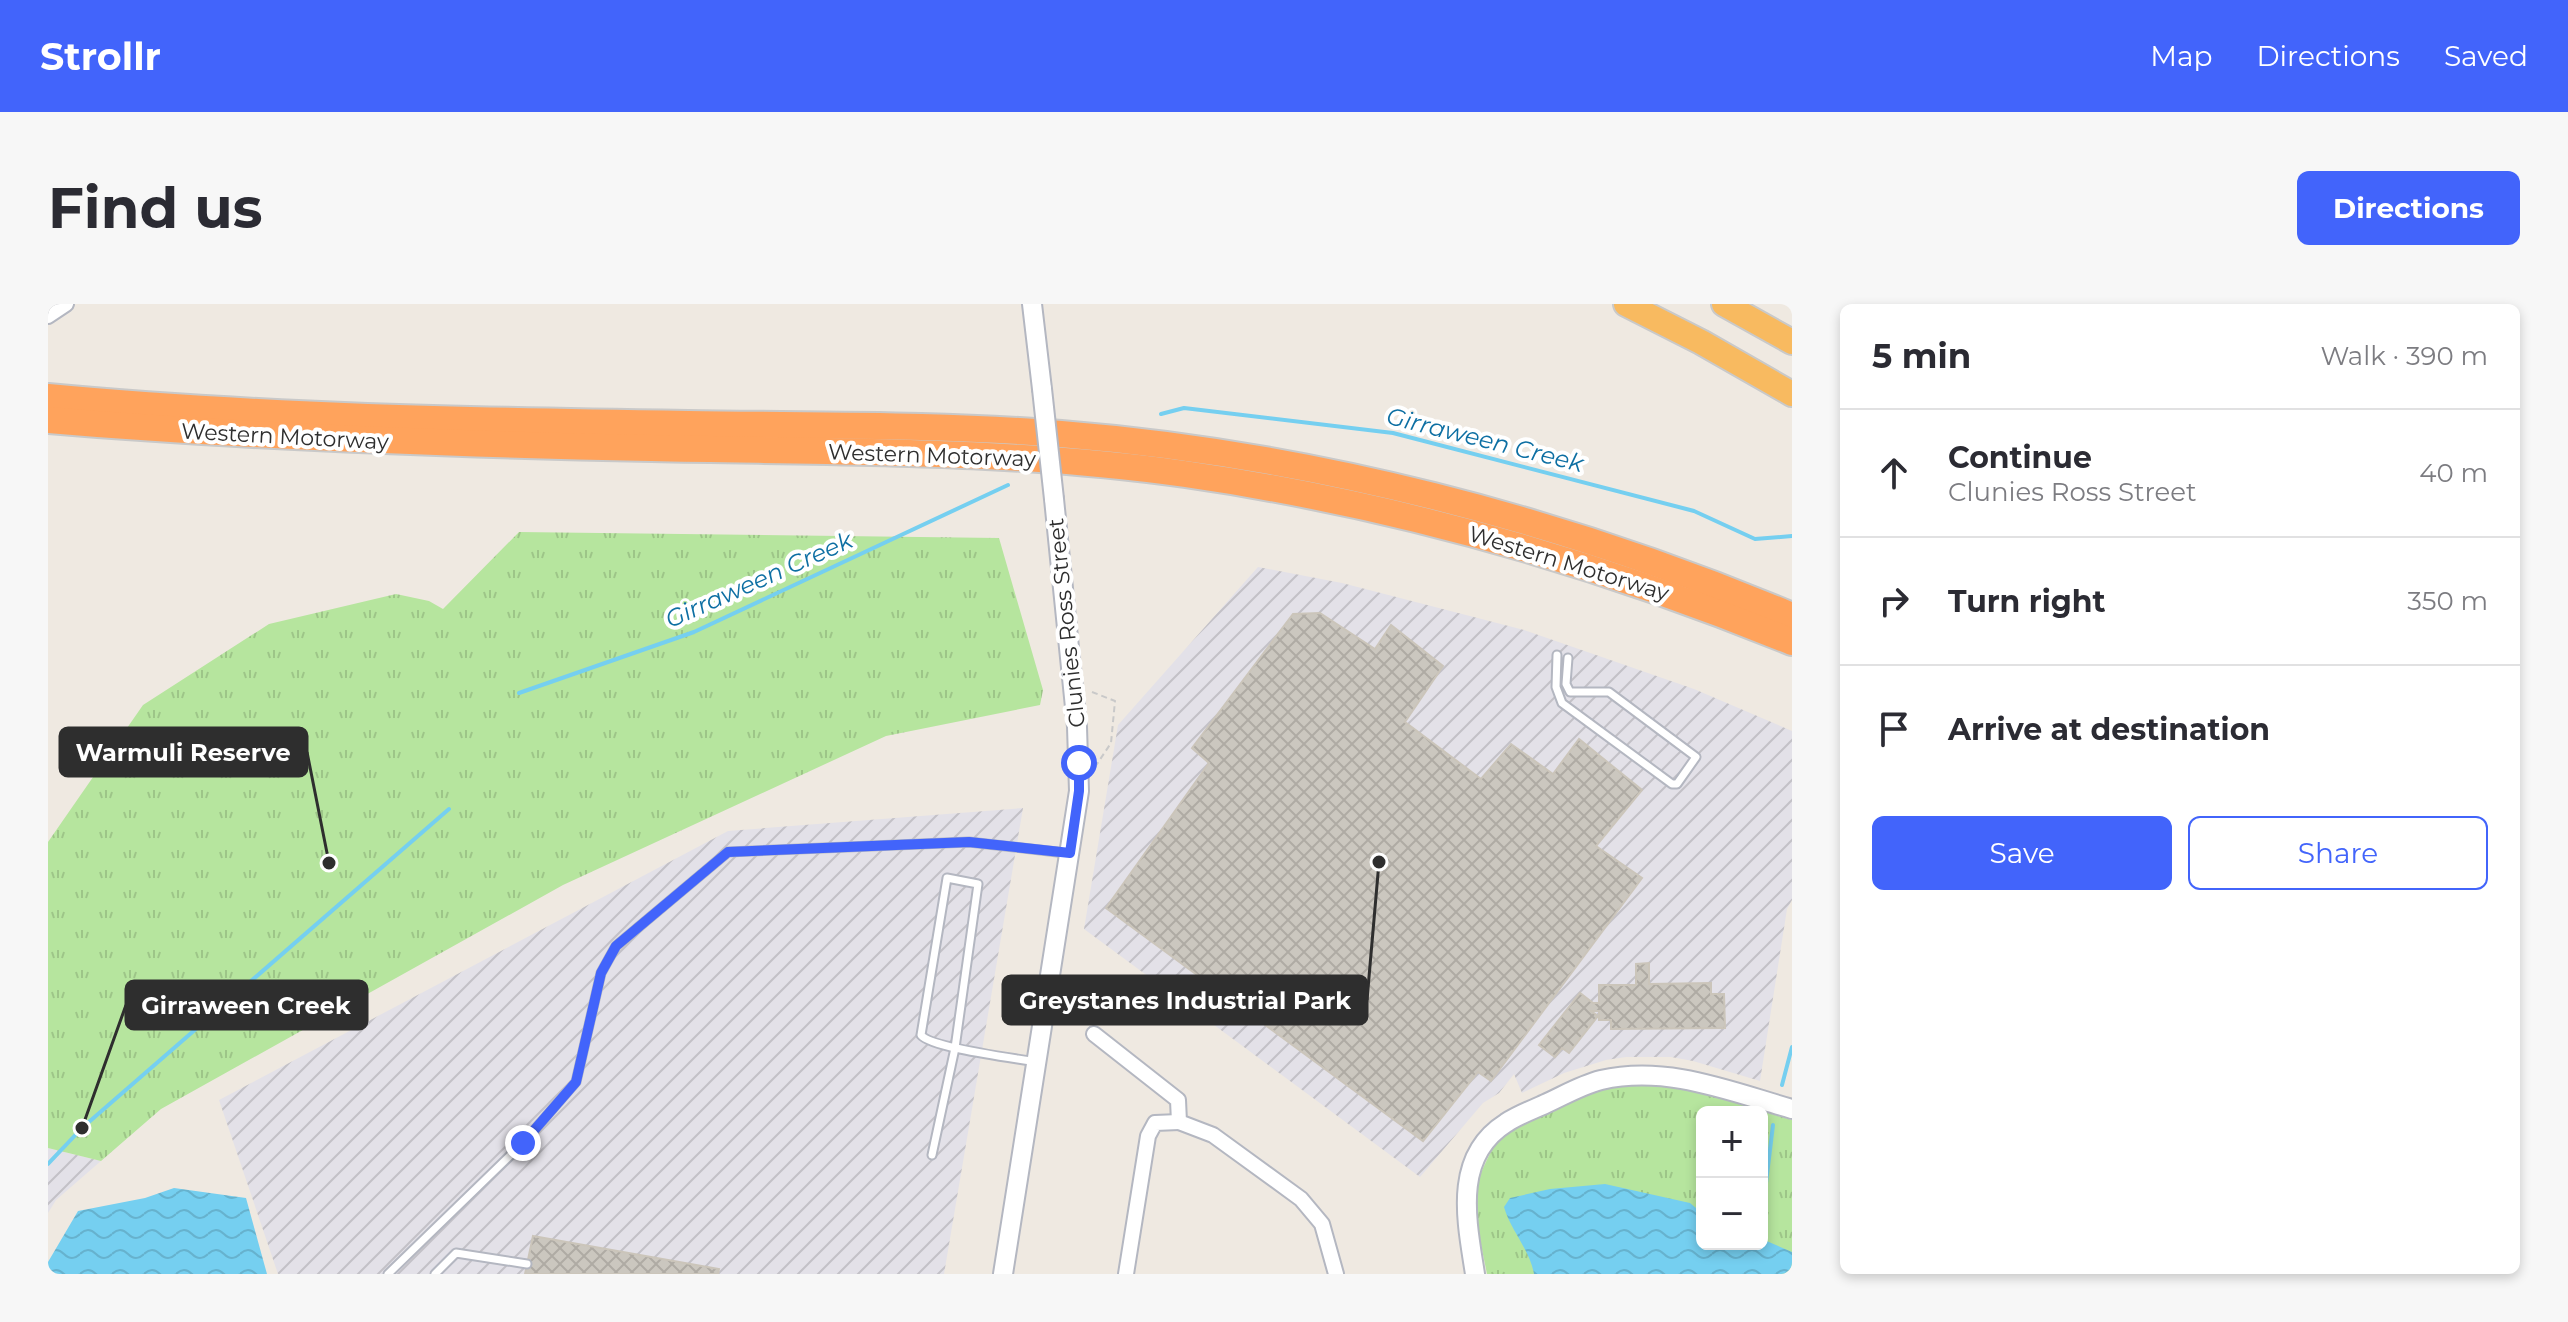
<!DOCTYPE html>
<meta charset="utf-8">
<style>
body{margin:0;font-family:Montserrat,sans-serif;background:#f7f7f7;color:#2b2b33}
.controls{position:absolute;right:24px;bottom:24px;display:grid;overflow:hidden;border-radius:12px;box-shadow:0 4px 12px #0003}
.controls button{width:72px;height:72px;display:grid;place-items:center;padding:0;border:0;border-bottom:2px solid #e1e1e2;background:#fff;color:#2b2b33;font:40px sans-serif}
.stop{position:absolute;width:24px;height:24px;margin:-18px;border:6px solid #4264fb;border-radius:50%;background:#fff}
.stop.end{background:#4264fb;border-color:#fff;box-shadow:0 2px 8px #0008}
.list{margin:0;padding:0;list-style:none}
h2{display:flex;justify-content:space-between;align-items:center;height:104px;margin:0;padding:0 32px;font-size:34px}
h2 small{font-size:26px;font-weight:400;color:#7c7c81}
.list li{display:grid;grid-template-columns:52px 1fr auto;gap:24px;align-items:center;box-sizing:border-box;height:128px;padding:0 32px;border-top:2px solid #e1e1e2}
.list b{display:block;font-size:30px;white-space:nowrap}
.list p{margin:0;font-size:26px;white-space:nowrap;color:#7c7c81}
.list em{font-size:26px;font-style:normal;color:#7c7c81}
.actions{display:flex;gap:16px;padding:24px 32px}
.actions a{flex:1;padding:18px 0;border:2px solid #4264fb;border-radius:12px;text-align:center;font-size:28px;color:#4264fb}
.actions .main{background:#4264fb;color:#fff}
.icon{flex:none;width:44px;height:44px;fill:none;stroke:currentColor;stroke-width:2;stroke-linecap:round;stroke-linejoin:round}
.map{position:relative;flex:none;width:1744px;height:970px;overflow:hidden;border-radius:12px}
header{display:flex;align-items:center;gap:48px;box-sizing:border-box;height:112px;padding:0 40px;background:#4264fb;color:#fff}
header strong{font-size:38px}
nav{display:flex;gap:44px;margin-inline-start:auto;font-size:28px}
.intro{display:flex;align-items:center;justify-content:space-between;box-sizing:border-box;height:192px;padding:0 48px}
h1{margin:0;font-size:56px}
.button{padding:20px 36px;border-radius:12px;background:#4264fb;color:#fff;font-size:28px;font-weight:700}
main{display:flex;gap:48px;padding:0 48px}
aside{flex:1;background:#fff;border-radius:12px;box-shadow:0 4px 12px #0003}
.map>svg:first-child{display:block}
.industrial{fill:url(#industrial-furrows)}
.grass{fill:url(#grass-tufts);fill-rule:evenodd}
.water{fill:url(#water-waves)}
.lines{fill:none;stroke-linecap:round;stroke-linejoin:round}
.stream{stroke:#75cff0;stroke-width:4}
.building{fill:url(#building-cross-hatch);stroke:#cbc5ba;stroke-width:2}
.service-casing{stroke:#b4b7c1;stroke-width:11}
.minor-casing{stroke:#b4b7c1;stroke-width:18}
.tertiary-casing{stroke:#b4b7c1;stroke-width:22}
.trunk-casing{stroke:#c9c9c9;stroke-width:28}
.motorway-casing{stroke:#c9c9c9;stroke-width:30}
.path{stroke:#c9c9c9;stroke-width:2;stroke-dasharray:6 4;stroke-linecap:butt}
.service{stroke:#fff;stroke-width:7}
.minor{stroke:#fff;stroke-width:14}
.tertiary{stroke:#fff;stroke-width:18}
.trunk{stroke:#f8ba60;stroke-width:24}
.motorway{stroke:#ffa35c;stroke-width:26}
.tertiary-bridge-casing{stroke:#b4b7c1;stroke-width:22;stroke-linecap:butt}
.tertiary-bridge{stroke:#fff;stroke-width:18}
.route{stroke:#4264fb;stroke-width:10}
.labels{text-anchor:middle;stroke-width:8;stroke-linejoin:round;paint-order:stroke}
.street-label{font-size:22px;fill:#2e2e2e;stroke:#fff}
.water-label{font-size:24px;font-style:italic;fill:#0d6fa3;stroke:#fff}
.leader{fill:none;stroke:#2e2e2e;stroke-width:3}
.callout-dot{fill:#2e2e2e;stroke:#fff;stroke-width:3}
.callout{fill:#2e2e2e;stroke:#2e2e2e;stroke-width:3}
.callout-label{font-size:24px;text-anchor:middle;font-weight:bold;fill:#fff}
</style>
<header>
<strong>Strollr</strong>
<nav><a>Map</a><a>Directions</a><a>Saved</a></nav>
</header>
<div class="intro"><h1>Find us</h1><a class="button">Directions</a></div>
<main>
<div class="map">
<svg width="1744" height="970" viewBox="0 0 1744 970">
<defs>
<pattern id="industrial-furrows" width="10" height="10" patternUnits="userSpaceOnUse" patternTransform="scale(2)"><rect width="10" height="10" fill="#e3e1e8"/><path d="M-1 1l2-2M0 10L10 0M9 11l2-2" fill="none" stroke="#c3c1c7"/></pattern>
<pattern id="grass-tufts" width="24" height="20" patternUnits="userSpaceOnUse" patternTransform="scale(2)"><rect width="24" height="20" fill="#b6e59e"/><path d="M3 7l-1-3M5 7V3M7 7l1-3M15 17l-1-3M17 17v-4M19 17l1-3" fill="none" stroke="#9dc588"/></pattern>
<pattern id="water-waves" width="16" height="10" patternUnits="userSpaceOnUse" patternTransform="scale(2)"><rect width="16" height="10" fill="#75cff0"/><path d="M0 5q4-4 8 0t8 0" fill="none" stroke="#66b2ce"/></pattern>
<pattern id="building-cross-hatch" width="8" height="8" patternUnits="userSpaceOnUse" patternTransform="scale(2)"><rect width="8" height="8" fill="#cbc7bf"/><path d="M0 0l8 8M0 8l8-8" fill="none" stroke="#afaba4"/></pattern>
</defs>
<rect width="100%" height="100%" fill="#efe9e1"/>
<g class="industrial">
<path d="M1210,263L1294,279L1476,326L1646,385L1744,427V596L1739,605L1712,777L1645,757L1623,753H1578L1558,756L1516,769L1474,789L1466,770L1451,789L1435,799L1372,873L1036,625L1070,421Z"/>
<path d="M975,504L896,970H230L171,796L680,527Z"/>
<path d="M0,844L53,857L8,896L0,909Z"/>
</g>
<g class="grass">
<path d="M471,228L951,234L995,386L992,401L838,432L515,581L113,805L53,857L0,844V538L95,401L221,320L348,290L381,297L395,305Z"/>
<path d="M1609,780L1638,784L1744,816V970H1439L1426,906L1429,877L1444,845L1459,829L1526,796L1559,784ZM1654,808H1714V940H1654Z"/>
</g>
<g class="water">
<path d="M1557,880L1642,899L1654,909V940H1714V935L1744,948V970H1486C1482,946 1463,927 1456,903L1462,894L1502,885Z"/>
<path d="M126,884L198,894L219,970H0V958L30,907L97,894Z"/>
</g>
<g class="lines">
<g class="stream">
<path d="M1113,110L1136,104L1345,129L1646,207L1707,235L1744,232"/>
<path d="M471,389L646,328L960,181"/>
<path d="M1734,781L1744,743"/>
<path d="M0,860L34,824L401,505"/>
<path d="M1714,912L1725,821"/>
</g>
</g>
<g class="building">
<path d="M1272,309L1327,345L1343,321L1395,362L1357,418L1433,475L1463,440L1505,470L1531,435L1594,486L1548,542L1594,574L1443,777L1430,768L1375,837L1058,604L1161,459L1144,444L1245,310Z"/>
<path d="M1601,659V680L1663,679V690H1676L1677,724L1563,725V716H1551V707H1543L1550,712L1521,749L1514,744L1507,753L1491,741L1532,689L1545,699H1551V681H1588V660Z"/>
<path d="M485,932L671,965L670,970H477Z"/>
</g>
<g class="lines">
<defs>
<g id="service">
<path d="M1509,351L1508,383L1514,399L1624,480H1629L1648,453L1561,388H1522L1518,380L1520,354"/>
<path d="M884,851L907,744L930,580L899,574L873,731C883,744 966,754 988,758"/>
<path d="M340,970L475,839L528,778L553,669L568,642L680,548L921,538L1018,549"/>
<path d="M387,970L408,949L479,960"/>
</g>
<g id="minor">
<path d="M0,12L18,0"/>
<path d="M1046,730L1130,796L1131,818L1165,831L1253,895L1274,920L1288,970"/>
<path d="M1078,970L1100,832L1107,819L1131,818"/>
</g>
<g id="tertiary">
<path d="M984,0L994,85"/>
<path d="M955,970L1031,487L1029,423L1006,195"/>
<path d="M1427,970C1419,918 1404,853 1458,819C1470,811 1484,806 1497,800C1515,792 1533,781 1553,776C1619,761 1681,787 1744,805"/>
</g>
<g id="trunk">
<path d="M1578,0L1653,38L1744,90"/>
<path d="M1676,0L1744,38"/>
</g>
<g id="motorway">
<path d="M0,93C212,113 426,117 640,120C764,122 889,120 1013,130C1263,150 1513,215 1744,312"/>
<path d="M0,116C201,133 402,140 604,144C782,148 960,145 1137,170C1346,200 1548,258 1744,338"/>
</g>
</defs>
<use href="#service" class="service-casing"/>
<use href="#minor" class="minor-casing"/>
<use href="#tertiary" class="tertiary-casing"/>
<use href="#trunk" class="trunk-casing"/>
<use href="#motorway" class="motorway-casing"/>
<path class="path" d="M1044,388L1067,397L1063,439L1047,463"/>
<use href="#service" class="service"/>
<use href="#minor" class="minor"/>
<use href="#tertiary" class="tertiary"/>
<use href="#trunk" class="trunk"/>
<use href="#motorway" class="motorway"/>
<defs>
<path id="tertiary-bridge" d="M994,85L1006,195"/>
</defs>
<use href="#tertiary-bridge" class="tertiary-bridge-casing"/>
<use href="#tertiary-bridge" class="tertiary-bridge"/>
</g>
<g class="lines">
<path class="route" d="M475,839L528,778L553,669L568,642L680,548L921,538L1022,549L1031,487V459"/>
</g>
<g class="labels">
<g class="street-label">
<text transform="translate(237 132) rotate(3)" y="8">Western Motorway</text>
<text transform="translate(884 151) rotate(2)" y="8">Western Motorway</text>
<text transform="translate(1521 259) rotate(17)" y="8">Western Motorway</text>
<text transform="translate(1018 319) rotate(-96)" y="8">Clunies Ross Street</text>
</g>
<g class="water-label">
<text transform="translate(1437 136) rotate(14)" y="8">Girraween Creek</text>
<text transform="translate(711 276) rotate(-24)" y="8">Girraween Creek</text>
</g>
</g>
<path class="leader" d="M281 559L259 448M1331 558L1319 696M34 824L78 701"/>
<g class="callout-dot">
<circle cx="281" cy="559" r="8"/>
<circle cx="1331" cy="558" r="8"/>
<circle cx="34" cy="824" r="8"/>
</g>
<g class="callout">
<rect x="12" y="424" width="247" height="48" rx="8"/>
<rect x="955" y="672" width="364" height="48" rx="8"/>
<rect x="78" y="677" width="241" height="48" rx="8"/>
</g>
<g class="callout-label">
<text x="135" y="457">Warmuli Reserve</text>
<text x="1137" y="705">Greystanes Industrial Park</text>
<text x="198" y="710">Girraween Creek</text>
</g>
</svg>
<div class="controls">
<button>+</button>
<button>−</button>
</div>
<div class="stop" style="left:1031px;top:459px"></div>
<div class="stop end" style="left:475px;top:839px"></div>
</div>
<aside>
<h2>5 min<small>Walk · 390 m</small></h2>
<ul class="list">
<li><svg class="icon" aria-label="ahead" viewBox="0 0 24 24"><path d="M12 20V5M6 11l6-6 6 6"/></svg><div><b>Continue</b><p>Clunies Ross Street</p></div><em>40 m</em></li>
<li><svg class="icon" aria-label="right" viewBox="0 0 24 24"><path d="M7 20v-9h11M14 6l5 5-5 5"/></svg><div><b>Turn right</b></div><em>350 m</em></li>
<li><svg class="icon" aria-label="arrive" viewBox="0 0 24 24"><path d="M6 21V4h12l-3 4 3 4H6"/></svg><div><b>Arrive at destination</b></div></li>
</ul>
<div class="actions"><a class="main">Save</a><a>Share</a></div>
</aside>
</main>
